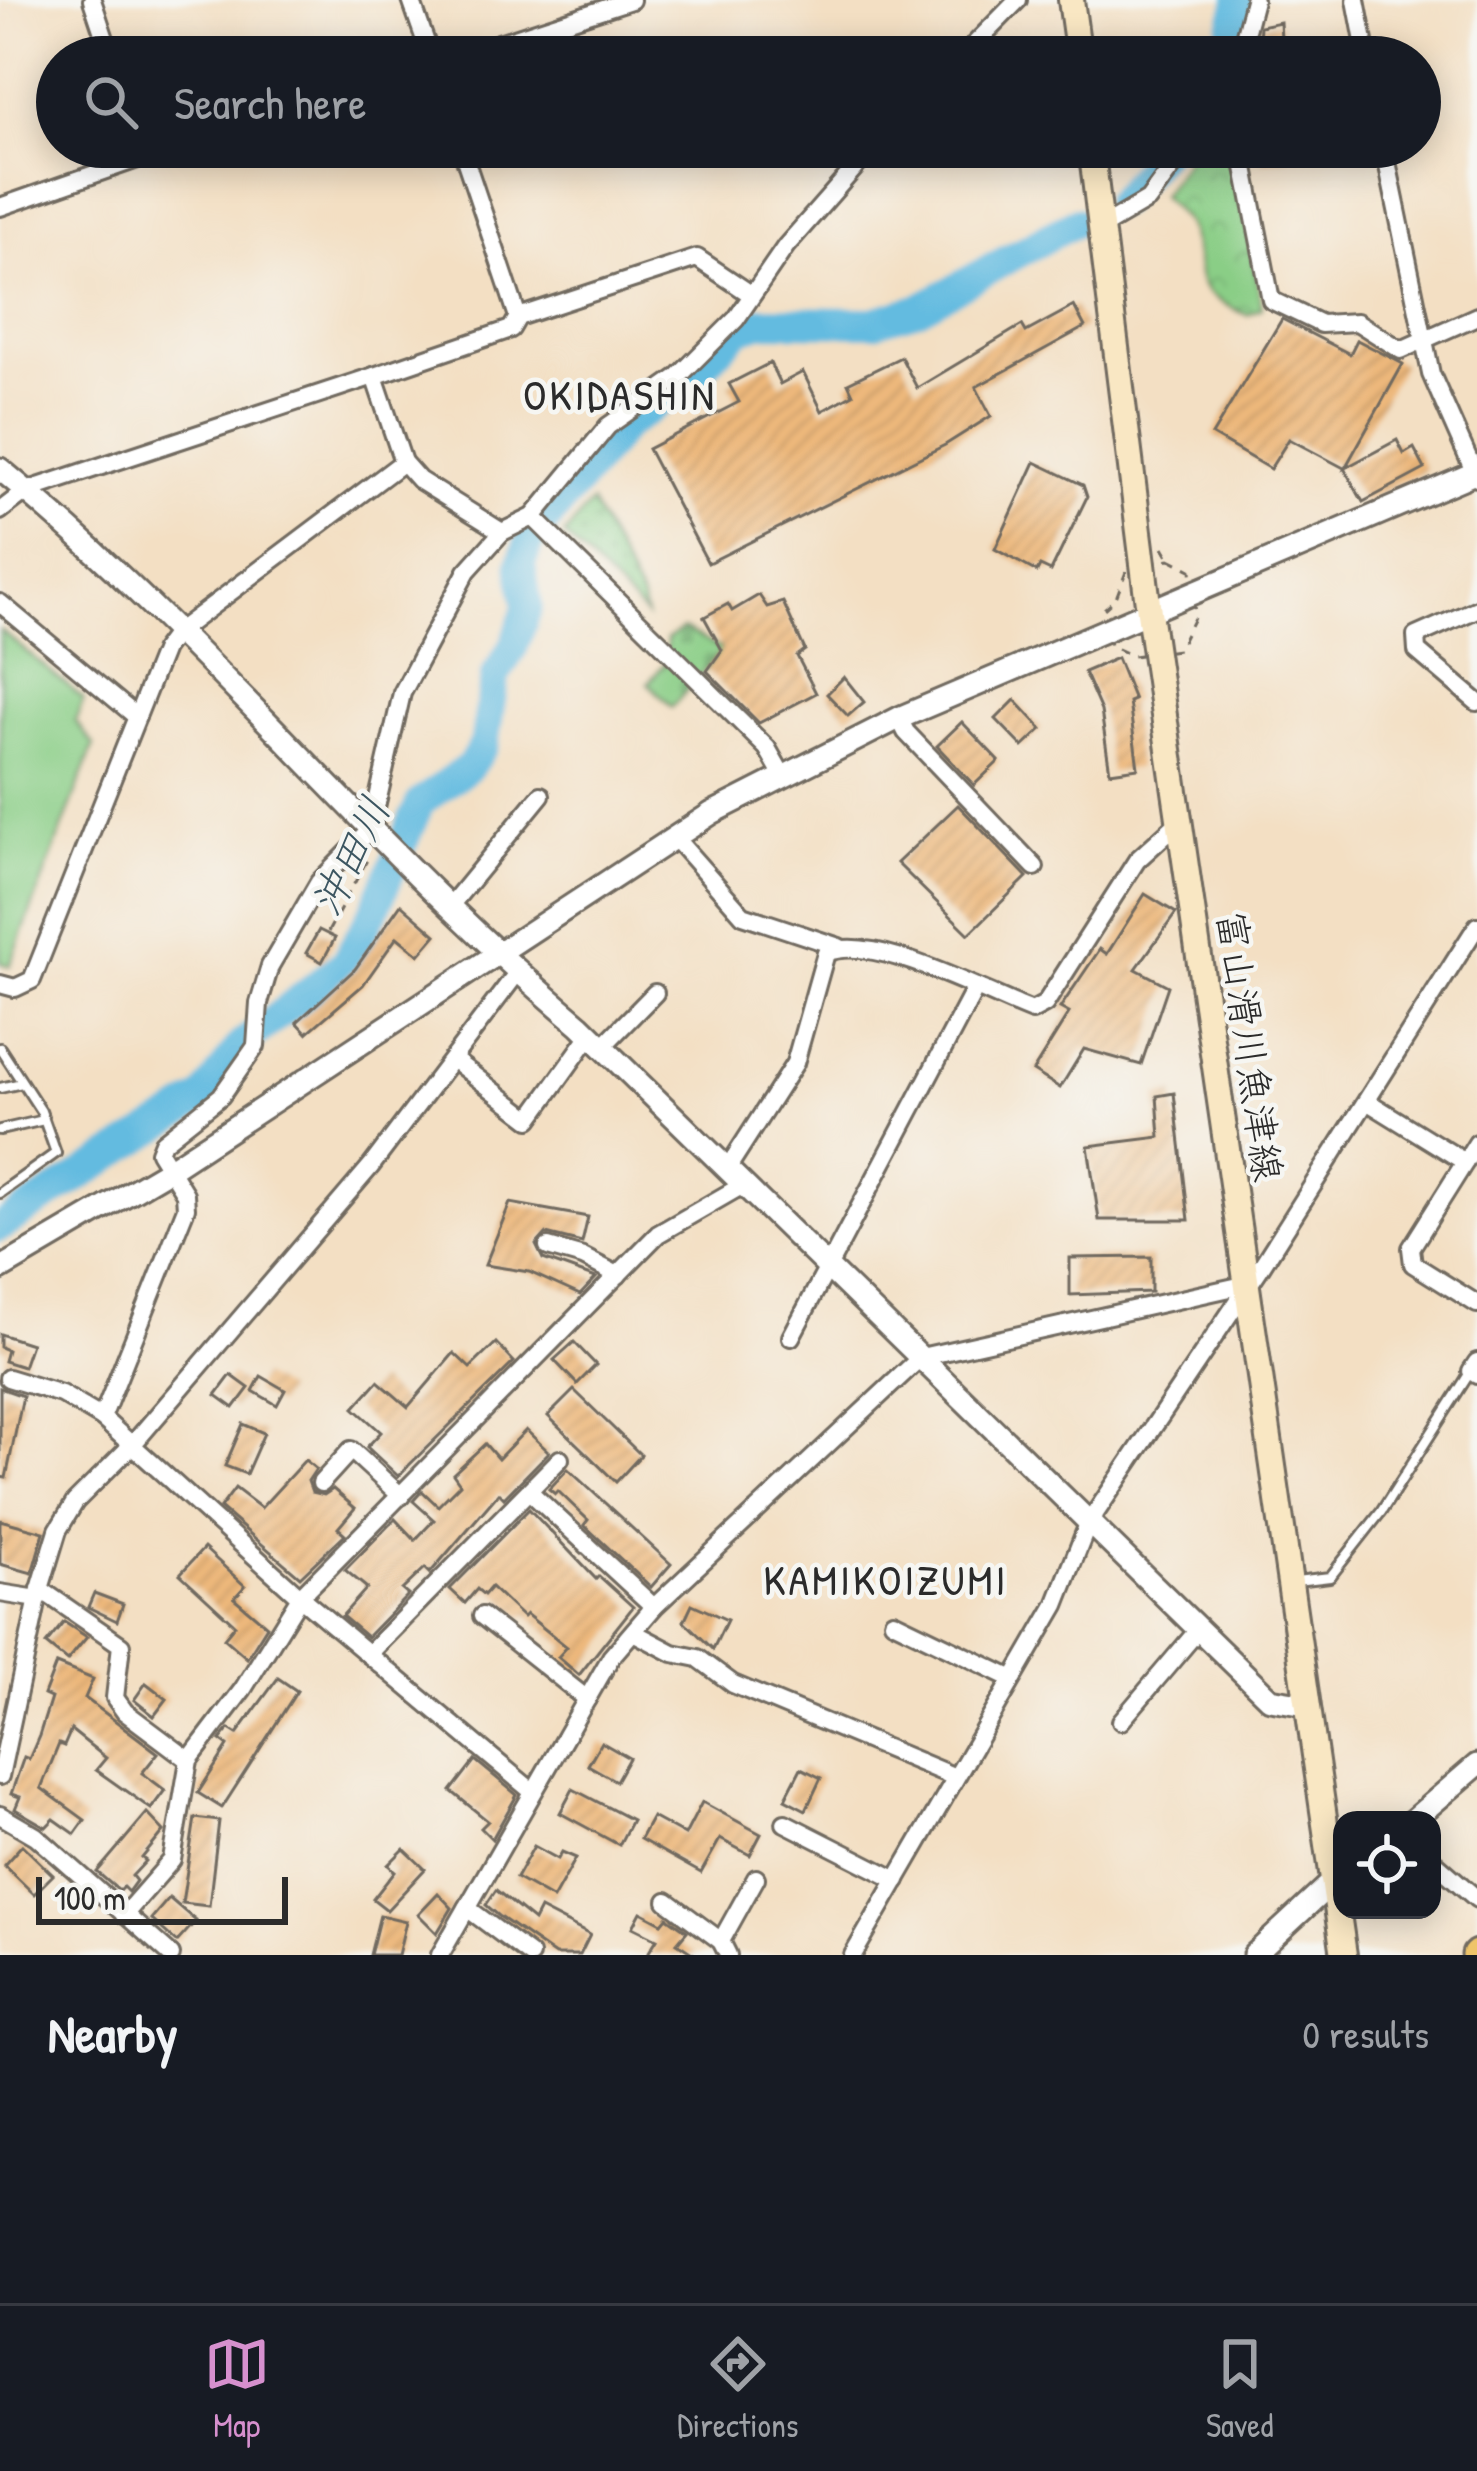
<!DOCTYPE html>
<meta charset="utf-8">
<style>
body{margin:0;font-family:"Patrick Hand","Klee One",sans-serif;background:#242831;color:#f1f3f6}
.controls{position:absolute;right:36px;bottom:36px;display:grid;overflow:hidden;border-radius:24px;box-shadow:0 6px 30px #0003}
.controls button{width:108px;height:108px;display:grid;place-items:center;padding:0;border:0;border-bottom:3px solid #363941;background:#171b24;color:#f1f3f6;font:60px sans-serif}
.scale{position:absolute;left:36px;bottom:30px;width:252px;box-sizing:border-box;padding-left:12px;border:6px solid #2b2b2b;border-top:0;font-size:33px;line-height:42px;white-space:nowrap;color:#2b2b2b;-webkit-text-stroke:9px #f6f6f2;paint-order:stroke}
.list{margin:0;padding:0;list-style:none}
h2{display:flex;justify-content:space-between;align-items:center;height:156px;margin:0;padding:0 48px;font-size:51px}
h2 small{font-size:39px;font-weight:400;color:#9ea1a6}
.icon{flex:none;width:66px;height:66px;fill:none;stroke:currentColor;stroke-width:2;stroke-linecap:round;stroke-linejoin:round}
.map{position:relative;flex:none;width:1477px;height:1955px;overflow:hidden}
.search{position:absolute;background:#171b24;box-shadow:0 6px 30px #0003;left:36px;right:36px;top:36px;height:132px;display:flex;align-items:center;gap:30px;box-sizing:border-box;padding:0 42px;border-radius:66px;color:#9ea1a6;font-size:45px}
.sheet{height:348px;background:#171b24}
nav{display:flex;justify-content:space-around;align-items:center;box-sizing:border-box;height:168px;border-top:3px solid #363941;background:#171b24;font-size:33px;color:#9ea1a6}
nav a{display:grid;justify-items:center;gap:6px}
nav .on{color:#d690ce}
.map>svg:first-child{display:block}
.grass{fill:url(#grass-dots);stroke:#5a7c58;stroke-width:3}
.cemetery{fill:url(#cemetery-stones);stroke:#5a7c58;stroke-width:3}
.park{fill:url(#park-crowns);stroke:#5a7c58;stroke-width:3}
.pitch{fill:#8ace86;stroke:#5a7c58;stroke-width:3}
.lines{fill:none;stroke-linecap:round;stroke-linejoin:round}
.river{stroke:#63bbe0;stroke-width:30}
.building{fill:url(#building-hatch)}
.service-casing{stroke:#716a60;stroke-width:14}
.minor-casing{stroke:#716a60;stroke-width:22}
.tertiary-casing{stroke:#716a60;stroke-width:27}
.secondary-casing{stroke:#716a60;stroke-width:30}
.primary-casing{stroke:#716a60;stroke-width:33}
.path{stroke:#716a60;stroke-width:3;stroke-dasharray:9 9;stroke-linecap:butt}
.service{stroke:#fff;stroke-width:8}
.minor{stroke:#fff;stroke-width:16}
.tertiary{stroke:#fff;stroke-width:21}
.secondary{stroke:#f9e7c3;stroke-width:24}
.primary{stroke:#efc469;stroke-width:27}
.labels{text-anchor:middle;stroke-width:9;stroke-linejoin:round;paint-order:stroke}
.street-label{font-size:39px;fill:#2b2b2b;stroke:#f6f6f2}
.neighbourhood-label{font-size:42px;letter-spacing:3px;fill:#2b2b2b;stroke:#f6f6f2}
.water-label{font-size:42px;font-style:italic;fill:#3c5661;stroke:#f6f6f2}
</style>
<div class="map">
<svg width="1477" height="1955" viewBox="0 0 1477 1955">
<defs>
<pattern id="grass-dots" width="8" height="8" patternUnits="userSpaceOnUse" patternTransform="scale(3)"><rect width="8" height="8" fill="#8ace86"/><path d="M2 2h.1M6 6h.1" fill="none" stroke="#77b174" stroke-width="1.8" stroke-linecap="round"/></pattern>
<pattern id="cemetery-stones" width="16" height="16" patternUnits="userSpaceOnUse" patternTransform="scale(3)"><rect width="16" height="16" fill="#8ace86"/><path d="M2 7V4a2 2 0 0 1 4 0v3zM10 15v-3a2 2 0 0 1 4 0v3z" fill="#77b174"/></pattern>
<pattern id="park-crowns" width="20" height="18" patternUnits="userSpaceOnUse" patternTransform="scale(3)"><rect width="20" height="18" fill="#8ace86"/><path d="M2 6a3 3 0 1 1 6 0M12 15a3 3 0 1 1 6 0" fill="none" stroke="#77b174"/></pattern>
<pattern id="building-hatch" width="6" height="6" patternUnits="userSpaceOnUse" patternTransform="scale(3)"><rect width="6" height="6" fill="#edb87c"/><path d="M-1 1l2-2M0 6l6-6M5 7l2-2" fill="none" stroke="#cb9e6b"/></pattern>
</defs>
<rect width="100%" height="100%" fill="#f6f6f2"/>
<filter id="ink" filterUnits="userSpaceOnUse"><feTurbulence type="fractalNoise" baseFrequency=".00833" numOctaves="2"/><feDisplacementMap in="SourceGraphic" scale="24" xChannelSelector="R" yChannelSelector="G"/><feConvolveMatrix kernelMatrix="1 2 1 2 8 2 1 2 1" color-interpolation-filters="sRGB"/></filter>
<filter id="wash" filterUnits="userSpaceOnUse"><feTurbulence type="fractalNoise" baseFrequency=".004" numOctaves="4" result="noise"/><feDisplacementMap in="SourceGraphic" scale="48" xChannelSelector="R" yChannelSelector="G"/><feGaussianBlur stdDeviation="2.7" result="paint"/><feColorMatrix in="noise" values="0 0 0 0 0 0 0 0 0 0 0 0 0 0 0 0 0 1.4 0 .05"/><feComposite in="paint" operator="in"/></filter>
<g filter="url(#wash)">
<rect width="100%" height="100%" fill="#f3dfc3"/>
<path class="grass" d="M591,503L642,600L646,616L564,535Z"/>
<path class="cemetery" d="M683,629L722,650L672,707L648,683L666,662L667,639Z"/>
<path class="park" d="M1195,147H1234L1262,308L1247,315C1187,287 1206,288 1191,234C1188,220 1170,206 1161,196Z"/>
<path class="pitch" d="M0,630L84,699L75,721L94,745L10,966L0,963Z"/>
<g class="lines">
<g class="river">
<path d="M1225,57L1240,0"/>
<path d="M1118,202L1165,147"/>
<path d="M0,1227L204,1098L240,1046L345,962L375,909L420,803L470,766L484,745L495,676L514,646L528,607L521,564L530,540L624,427L685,384L740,329L762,321L873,322L918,309L1075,222"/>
</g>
</g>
<g id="blocks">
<g class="building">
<path d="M1280,22L1282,57H1258L1260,26Z"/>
<path d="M1260,147H1309L1310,154L1262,162Z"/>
<path d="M1074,306L1085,327L976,387L991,416L945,445L708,563L648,449L739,402L729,384L770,363L780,384L803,372L822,411L853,394L848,383L901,357L917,388L1022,325L1026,332Z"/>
<path d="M1282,319L1350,354L1357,340L1403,364L1345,468L1397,440L1404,454L1414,448L1425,469L1363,502L1344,468L1289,439L1270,469L1212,435Z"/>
<path d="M1035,462L1083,485L1087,497L1051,571L1040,566L1037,572L995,549Z"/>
<path d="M759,595L767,607L783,602L805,650L797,656L816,693L759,723L707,671L722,650L704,617L728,604L732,611Z"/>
<path d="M1117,658L1134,700L1129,702L1138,768L1110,772L1101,711L1084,672Z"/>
<path d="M844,677L864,702L848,716L827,694Z"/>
<path d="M1015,700L1042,729L1023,747L996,719Z"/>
<path d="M962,722L999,761L974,785L937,746Z"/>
<path d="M958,805L1027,877L969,934L897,863Z"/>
<path d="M1145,894L1176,913L1136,969L1168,986L1141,1065L1084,1049L1060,1088L1033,1071L1069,1013L1060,1008L1100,949L1107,954Z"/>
<path d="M401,904L436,935L419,955L397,937L363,985L307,1033L297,1022L355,969Z"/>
<path d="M319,930L335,938L322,962L306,953Z"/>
<path d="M1174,1093L1189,1220H1099L1088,1146L1160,1137L1157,1096Z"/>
<path d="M510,1203L588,1217L582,1243L546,1234L536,1245L543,1259L596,1278L580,1295L529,1272L485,1265Z"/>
<path d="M1151,1257V1292L1070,1295V1258Z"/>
<path d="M0,1334L31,1344L23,1367L4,1361L7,1350L0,1347Z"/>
<path d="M574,1342L596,1365L577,1384L554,1360Z"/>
<path d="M496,1343L514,1362L398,1476L367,1447L381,1432L354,1408L378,1381L408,1407L454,1353L470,1368Z"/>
<path d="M231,1375L249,1388L234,1408L216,1395Z"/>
<path d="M261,1376L285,1390L277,1405L253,1391Z"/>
<path d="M0,1388L23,1396L6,1478L0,1477Z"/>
<path d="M574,1390L641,1455L616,1482L548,1416Z"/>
<path d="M243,1424L264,1433L246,1474L225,1466Z"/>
<path d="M526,1430L549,1452L504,1498L499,1493L430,1573L425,1568L402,1590L408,1595L367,1637L342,1616L367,1588L345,1570L395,1519L415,1540L434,1520L413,1501L422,1491L438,1506L460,1484L453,1474L485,1444L498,1459Z"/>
<path d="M305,1460L316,1469L308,1481L312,1492L324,1495L333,1489L355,1508L338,1528L345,1534L300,1577L220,1508L235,1488L261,1508Z"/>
<path d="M568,1469L671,1564L651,1587L584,1525L588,1520L558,1491L555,1494L549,1489Z"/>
<path d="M529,1509L596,1579L599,1576L633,1607L579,1675L558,1657L567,1647L526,1614L523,1617L491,1587L484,1595L477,1589L465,1603L450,1589Z"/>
<path d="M0,1520L44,1532L32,1573L0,1564Z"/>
<path d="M204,1548L245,1586L234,1598L267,1626L247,1658L224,1638L235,1625L180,1574Z"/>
<path d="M94,1593L123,1604L117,1621L88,1607Z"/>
<path d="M692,1604L727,1620L713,1649L684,1621Z"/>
<path d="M64,1622L87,1637L67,1661L46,1644Z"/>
<path d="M56,1664L93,1679L85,1698L158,1753L142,1773L165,1790L151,1809L96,1770L106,1758L71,1730L64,1746L59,1744L41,1788L85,1820L75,1834L54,1819L46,1827L15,1809L20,1797L11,1794L24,1757L29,1759L39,1736L51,1698L44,1695Z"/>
<path d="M278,1678L297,1691L222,1808L198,1793L228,1746L220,1740L229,1729L237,1734Z"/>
<path d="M146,1683L167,1699L154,1716L134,1700Z"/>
<path d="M601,1742L629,1758L616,1781L588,1765Z"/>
<path d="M475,1760L517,1795L492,1839L481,1828L488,1821L451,1791Z"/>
<path d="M801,1768L821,1778L806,1810L785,1799Z"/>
<path d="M573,1789L632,1820L619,1845L560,1813Z"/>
<path d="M702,1802L761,1834L750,1855L720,1839L701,1873L640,1839L652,1817L685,1835Z"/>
<path d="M147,1813L164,1831L142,1858L146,1861L132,1876L136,1881L128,1892L123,1887L119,1891L97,1872Z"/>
<path d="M195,1818L219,1821L209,1906L182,1903Z"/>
<path d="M22,1845L53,1875L34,1894L4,1865Z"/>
<path d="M534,1846L558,1859L562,1852L576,1858L553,1899L516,1878Z"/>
<path d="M404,1849L425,1869L387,1910L373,1899L395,1871L388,1865Z"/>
<path d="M496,1890L534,1921L540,1909L590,1935L580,1955H555L499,1916L486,1905Z"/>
<path d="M438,1893L452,1908L437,1933L418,1914Z"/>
<path d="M169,1898L196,1921L177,1942L151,1919Z"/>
<path d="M641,1912L662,1923L667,1917L687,1931L677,1943L695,1955H647L657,1939L633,1927Z"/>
<path d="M380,1915L406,1921L398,1955H370Z"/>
</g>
</g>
</g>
<g filter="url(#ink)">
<use href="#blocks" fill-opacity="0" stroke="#716a60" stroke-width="3"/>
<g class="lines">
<defs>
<g id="service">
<path d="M0,1048L41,1111L56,1153L0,1193"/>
<path d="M0,1088L22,1083"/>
<path d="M0,1130L44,1120"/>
<path d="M1296,1581L1330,1577L1381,1512L1471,1371"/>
</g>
<g id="minor">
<path d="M92,0L111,57"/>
<path d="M411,0L431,57"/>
<path d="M1356,0L1367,57"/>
<path d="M456,57L631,0"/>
<path d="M962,57L1018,0"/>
<path d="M1239,57L1254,0"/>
<path d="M461,147L518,317"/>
<path d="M1241,147L1271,300L1321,324L1357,322L1401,350L1477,316"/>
<path d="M1384,147L1431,374L1477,478"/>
<path d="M141,149L143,157L175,147"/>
<path d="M0,207L143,157"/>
<path d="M1102,227L1148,200L1187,147"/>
<path d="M0,511L26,491L374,376"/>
<path d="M533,517L767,748L783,776"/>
<path d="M502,532L419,480L403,462L374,376L511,329L518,317L697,258L752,295"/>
<path d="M0,603L137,717"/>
<path d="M1477,609L1416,636L1417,651L1477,702"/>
<path d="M899,718L906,732L1035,867"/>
<path d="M675,838L743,915L839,947"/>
<path d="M450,906L541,795"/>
<path d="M0,984L15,988L32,980L164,649L176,633L403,462"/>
<path d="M602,1047L655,993"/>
<path d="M454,1060L530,1119L590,1035"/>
<path d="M1368,1102L1465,1162"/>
<path d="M1477,1143L1411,1248L1413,1264L1477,1304"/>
<path d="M727,1169L795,1063L826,953C874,932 984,993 1032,1011L1045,1004L1137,860L1181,820"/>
<path d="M548,1247L583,1257L618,1275"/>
<path d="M791,1337L975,989"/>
<path d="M1477,1362L1471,1371L1477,1375"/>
<path d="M8,1378L61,1394L102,1418"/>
<path d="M321,1483L351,1450L401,1496"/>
<path d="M529,1491L654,1607"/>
<path d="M40,1589L121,1645L115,1698L125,1712L189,1760"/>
<path d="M0,1593L38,1599"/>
<path d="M482,1616L587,1699"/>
<path d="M893,1621L1011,1678"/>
<path d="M633,1632L673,1653L698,1658L733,1684L955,1777"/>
<path d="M368,1654L560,1459"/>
<path d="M1121,1721L1198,1630"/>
<path d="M0,1776L40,1589L58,1530L75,1502L133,1444L371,1166L517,973"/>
<path d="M533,1792L300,1597L102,1418L186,1208L185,1194L159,1152L163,1142L221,1096L256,1046L259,1003L270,966L319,882L371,829L402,693L467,571L502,532L533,517L608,426L678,377L736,319L786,246L873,147"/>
<path d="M0,1815L36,1836L171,1955"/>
<path d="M785,1823L897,1880"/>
<path d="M1432,1860L1477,1899"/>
<path d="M667,1901L721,1941"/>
<path d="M467,1908L530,1955"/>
<path d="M124,1915L172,1860L189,1760L243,1689L300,1597L658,1234L743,1185"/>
<path d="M440,1955L611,1657L654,1607L921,1357L1248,1284"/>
<path d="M728,1955L721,1941L756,1878"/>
<path d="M853,1955L1056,1605L1088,1524L1261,1267L1477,926"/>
</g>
<g id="tertiary">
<path d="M0,469C207,639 375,853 580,1025L1270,1699L1306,1705"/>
<path d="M0,1269L167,1171L712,813L899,718L1477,472"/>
<path d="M1413,1820L1477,1765"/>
<path d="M1254,1955L1341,1874"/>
</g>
<g id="secondary">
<path d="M1071,0L1079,57"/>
<path d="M1091,147L1149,612L1344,1955"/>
</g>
<path id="primary" d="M1476,1955L1477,1954"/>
</defs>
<use href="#service" class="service-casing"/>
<use href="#minor" class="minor-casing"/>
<use href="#tertiary" class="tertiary-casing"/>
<use href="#secondary" class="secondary-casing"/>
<use href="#primary" class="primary-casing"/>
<g class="path">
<path d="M1163,547L1170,559"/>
<path d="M1170,559L1191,570L1195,616L1178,650L1133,656L1110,646L1104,609L1116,598L1129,564Z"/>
<path d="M328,932L367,860"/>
</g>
<use href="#service" class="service"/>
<use href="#minor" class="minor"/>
<use href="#tertiary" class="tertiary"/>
<use href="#secondary" class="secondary"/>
<use href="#primary" class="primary"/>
</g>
</g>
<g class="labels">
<g class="street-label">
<text transform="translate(1250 1046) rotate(82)" y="14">富山滑川魚津線</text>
</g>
<g class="neighbourhood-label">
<text x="620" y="410">OKIDASHIN</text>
<text x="886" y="1595">KAMIKOIZUMI</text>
</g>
<g class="water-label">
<text transform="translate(350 856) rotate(-64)" y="15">沖田川</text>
</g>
</g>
</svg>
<div class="controls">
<button><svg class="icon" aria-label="locate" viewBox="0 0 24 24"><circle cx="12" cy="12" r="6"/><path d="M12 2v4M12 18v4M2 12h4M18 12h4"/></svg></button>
</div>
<div class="scale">100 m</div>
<div class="search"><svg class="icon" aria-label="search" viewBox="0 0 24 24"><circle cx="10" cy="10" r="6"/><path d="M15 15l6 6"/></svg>Search here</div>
</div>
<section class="sheet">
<h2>Nearby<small>0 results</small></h2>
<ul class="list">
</ul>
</section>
<nav>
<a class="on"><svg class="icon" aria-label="map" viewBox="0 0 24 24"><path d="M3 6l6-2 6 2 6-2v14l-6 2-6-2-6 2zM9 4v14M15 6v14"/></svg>Map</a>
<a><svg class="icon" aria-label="directions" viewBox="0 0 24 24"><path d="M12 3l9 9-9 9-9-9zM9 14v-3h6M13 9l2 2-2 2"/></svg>Directions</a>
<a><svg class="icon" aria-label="saved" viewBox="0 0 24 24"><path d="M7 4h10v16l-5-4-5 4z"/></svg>Saved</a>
</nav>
